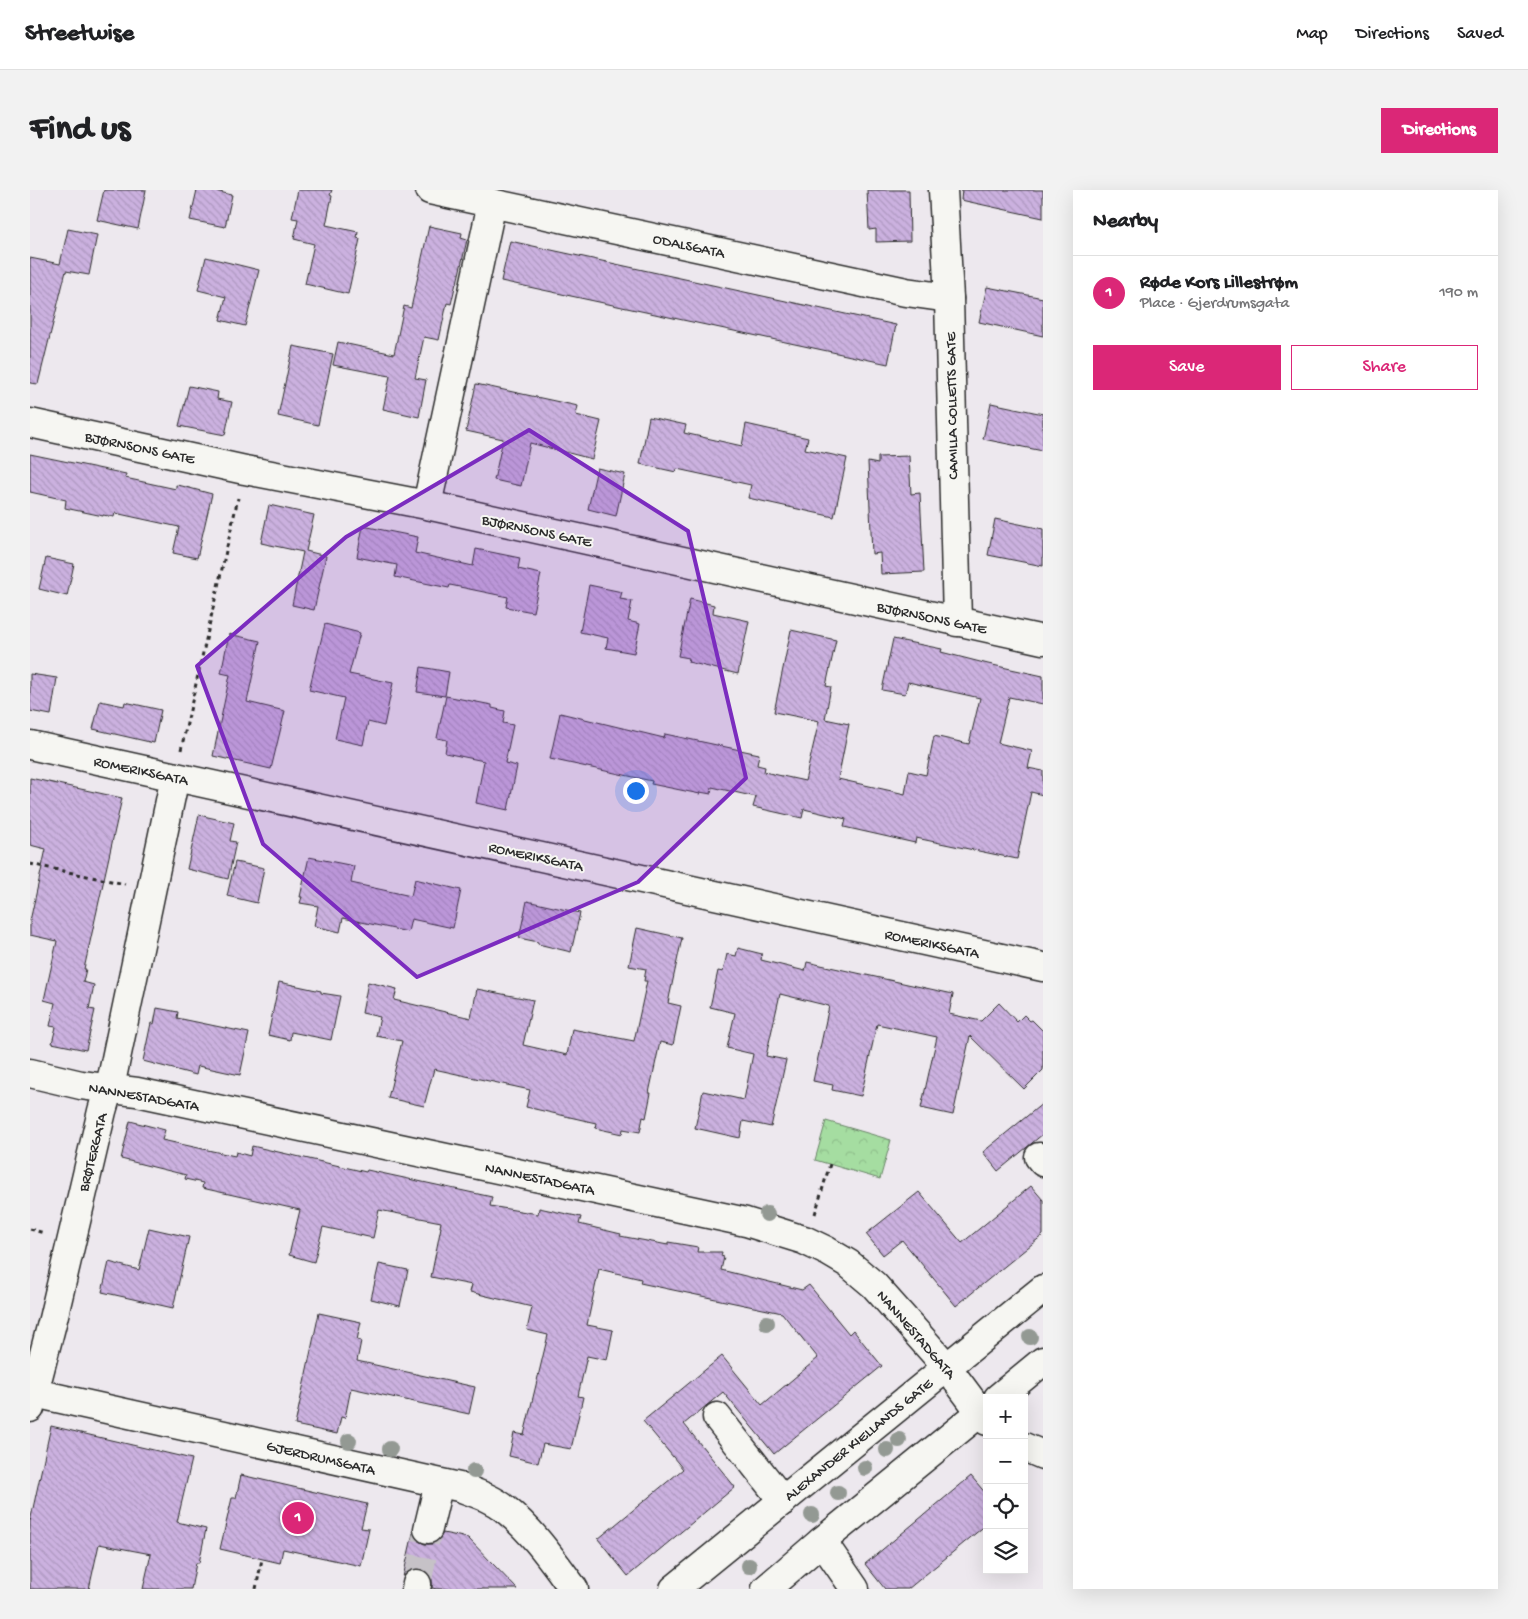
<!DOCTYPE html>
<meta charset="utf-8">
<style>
body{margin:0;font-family:"Gochi Hand",sans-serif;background:#f2f2f2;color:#202124}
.controls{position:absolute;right:15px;bottom:15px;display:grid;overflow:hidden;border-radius:0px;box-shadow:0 5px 20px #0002}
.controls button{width:45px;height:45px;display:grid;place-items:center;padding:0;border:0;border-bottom:1px solid #e0e0e0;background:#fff;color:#202124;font:25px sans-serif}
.you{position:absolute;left:605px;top:600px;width:18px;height:18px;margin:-12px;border:4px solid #fff;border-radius:50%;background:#1a73e8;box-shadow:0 0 0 8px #1a73e833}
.badge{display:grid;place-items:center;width:32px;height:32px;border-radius:50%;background:#db2777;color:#fff;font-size:16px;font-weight:700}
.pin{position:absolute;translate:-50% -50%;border:2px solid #fff;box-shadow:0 1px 5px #0006}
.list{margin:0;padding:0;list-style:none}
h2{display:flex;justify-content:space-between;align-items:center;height:65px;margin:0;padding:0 20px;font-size:21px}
h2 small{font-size:16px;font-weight:400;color:#757577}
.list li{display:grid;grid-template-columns:32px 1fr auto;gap:15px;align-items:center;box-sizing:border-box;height:75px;padding:0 20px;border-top:1px solid #e0e0e0}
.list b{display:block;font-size:19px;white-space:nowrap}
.list p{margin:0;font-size:16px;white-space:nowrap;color:#757577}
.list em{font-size:16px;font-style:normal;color:#757577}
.actions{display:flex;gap:10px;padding:15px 20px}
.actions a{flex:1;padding:11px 0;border:1px solid #db2777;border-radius:0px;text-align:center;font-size:18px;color:#db2777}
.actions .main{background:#db2777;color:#fff}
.icon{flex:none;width:28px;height:28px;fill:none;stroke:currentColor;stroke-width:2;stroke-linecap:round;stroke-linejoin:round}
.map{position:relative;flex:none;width:1013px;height:1399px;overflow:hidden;border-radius:0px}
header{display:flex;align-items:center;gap:30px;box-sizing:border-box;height:70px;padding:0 25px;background:#fff;border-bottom:1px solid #e0e0e0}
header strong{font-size:24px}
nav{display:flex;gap:28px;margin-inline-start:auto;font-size:18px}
.intro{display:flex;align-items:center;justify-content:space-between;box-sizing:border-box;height:120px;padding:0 30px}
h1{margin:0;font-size:35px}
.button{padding:12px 22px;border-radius:0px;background:#db2777;color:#fff;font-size:18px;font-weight:700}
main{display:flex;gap:30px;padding:0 30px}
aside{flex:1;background:#fff;border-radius:0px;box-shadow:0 5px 20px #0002}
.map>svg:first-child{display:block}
.park{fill:url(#park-crowns);stroke:#688466}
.building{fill:url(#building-back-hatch);stroke:#2b2b2b}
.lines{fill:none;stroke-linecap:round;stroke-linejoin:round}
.minor-tunnel{stroke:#c6c2c7;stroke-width:28;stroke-dasharray:28 14;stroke-linecap:butt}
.minor-casing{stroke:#2b2b2b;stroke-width:31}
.path{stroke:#2b2b2b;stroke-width:3;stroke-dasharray:4 4;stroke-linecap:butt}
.minor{stroke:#f6f6f2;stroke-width:28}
.tree{fill:#939993}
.marked{fill:#7b2cbf;fill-opacity:0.2;stroke:#7b2cbf;stroke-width:4;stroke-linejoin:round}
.labels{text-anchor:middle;stroke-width:4;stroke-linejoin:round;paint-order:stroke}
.street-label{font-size:15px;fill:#2b2b2b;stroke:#f6f6f2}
</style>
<header>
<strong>Streetwise</strong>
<nav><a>Map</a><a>Directions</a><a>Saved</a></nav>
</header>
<div class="intro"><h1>Find us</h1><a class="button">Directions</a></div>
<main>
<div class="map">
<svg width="1013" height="1399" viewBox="0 0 1013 1399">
<defs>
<pattern id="park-crowns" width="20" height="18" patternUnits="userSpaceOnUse" patternTransform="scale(1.25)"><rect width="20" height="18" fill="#a5dda1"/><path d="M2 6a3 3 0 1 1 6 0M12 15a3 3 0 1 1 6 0" fill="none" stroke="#8ebe8b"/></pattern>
<pattern id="building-back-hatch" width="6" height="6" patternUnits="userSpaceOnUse" patternTransform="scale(1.25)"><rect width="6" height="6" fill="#cbb1df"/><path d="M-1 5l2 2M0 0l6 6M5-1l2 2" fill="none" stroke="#ae98c0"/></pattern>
</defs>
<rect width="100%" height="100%" fill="#ede8ee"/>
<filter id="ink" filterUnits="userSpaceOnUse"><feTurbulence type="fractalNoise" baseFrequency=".02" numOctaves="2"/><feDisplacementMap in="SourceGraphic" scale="10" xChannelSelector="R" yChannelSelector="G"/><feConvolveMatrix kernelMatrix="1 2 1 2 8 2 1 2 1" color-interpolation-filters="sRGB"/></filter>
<g filter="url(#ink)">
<path class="park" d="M796,931L861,950L850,989L785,970Z"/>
<g class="building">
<path d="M74,0H116L108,39L67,30Z"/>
<path d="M167,0H181L202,5L195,37L160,30Z"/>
<path d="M268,0H302L300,5L302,6L296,35L328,42L327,48L330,49L318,104L275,94L284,54L264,49L268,29L262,28Z"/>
<path d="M837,0H879L880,51L846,52V39L839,40Z"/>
<path d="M932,0H1013V28L931,10Z"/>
<path d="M399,36L432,43L431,48L437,50L427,93H426L421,114L417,113L409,150L394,147L385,188L396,190L389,227L353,219L360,186L303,175L308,152L364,164L374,116L381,118Z"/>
<path d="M38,39L67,45L59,85L36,81L8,194L0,193V68L30,74Z"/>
<path d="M480,51L866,135L858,174L471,91Z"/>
<path d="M176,67L229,80L215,136L190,130L196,107L168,100Z"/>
<path d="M957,97L1013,108V146L949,132Z"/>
<path d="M263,156L303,164L288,235L248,226Z"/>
<path d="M446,194L548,216L546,225L571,231L562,269L500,253L491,296L464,290L473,249L436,241Z"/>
<path d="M159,196L188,202L187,209L202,212L195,245L149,236Z"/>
<path d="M961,213L1013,224V261L953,249Z"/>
<path d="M619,227L656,235L654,243L712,256L716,234L778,248L775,259L817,268L804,327L718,308L721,295L647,279L646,282L610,274Z"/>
<path d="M0,264L96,284L95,288L146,299V295L152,296L182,304L167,368L143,363L149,337L85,323L84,327L73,325V326L35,318L36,310L0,302Z"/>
<path d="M879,266L881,304L890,303L894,382L851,384L850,363L842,364L838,272L848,274V267Z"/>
<path d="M567,278L595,284L586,326L558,319Z"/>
<path d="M239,315L284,325L276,361L296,366L284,420L262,415L273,362L231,353Z"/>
<path d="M965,329L1013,339V376L958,365Z"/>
<path d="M333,336L388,347L385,363L443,376L446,359L490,368L488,379L511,384L503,422L476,417L478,407L420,395L419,398L365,387L367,375L327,367Z"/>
<path d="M16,368L44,374L37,406L9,399Z"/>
<path d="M559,395L592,402L590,409L602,411L598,431L610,434L604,463L576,458L578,448L550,442Z"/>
<path d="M660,409L684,415L683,423L719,431L708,484L658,472L659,468L648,466Z"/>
<path d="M295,434L330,443L319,484L363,493L354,536L338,532L333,555L305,549L314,508L279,500Z"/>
<path d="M761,440L806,450L796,496L801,497L795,529L819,534L808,589L875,604L879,581L896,585L904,546L939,554L950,508L878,492L875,504L852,500L863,449L912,459L911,462L958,474L1013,486V514L979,507L968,553L1002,561L998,578L1013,581V605L1001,602L987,669L886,648L885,653L814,637L816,629L774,619L772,628L723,617L726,607L682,597L681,604L670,602V604L621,594L622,591L520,569L530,523L634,548L635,544L729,564L727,575L735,577L734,582L775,591L789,531L744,522Z"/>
<path d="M199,444L230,451L217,512L255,521L241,579L183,566L200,485L191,483Z"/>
<path d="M391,477L419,482L415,506L387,502Z"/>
<path d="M0,484L27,488L21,525L0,521Z"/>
<path d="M416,506L462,515V518L475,521L473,533L483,535L475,573L487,576L478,620L446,613L454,571L415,563L417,550L407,548Z"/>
<path d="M70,511L94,516L95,512L131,520L124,553L63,539Z"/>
<path d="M0,588L92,608L54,779H56L53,792L64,795L59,819L65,820L56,860L22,853L26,837L20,836L25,813L14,810L27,751L0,745V731L16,659L0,655Z"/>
<path d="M169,625L204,633L200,651L206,652L198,689L157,679Z"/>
<path d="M279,667L324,676L321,693L381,706L385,689L431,700L423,738L381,729L378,742L313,728L310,742L284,736L288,716L270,713L272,707H270Z"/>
<path d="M205,672L234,678L227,713L197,706Z"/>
<path d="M497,711L550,723L541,762L508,754V752L489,748Z"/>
<path d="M607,738L652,748L638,813L651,816L643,855L630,852L619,903H621L616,928L613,927L610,942L593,939L592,944L565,938L566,933L496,917L500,900L404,879L394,916L358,908L372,851L346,846L350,827L332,823L338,792L367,799L364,810L441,828L447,799L503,810L493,855L537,865L542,839L604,851L617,791H614L616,779L599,776Z"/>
<path d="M708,758L732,764L731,770L775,781L777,772L923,804L919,824L951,831L969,813L987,832L994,825L1000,831L1002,830L1013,841V880L994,899L940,846L923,925L891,918L907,847L847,834L831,906L802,900L803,895L783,891L799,816L750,804L736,866L756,870L741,937L713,931L710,948L665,938L673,901L714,910L723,864L697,858L705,823L680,817L688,781L693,782L697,764L706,766Z"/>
<path d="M249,792L291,801V803L310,806L301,850L261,842L260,850L238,845Z"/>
<path d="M127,818L148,822L147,828L219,843L210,885L168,876L166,885L113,871L121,833L124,834Z"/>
<path d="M1013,913V944L968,981L953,962Z"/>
<path d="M100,931L135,940L132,950L205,966L206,962L220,966L222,956L336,982L337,980L462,1007L460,1016L508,1024L509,1018L551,1027L549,1034L591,1044L590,1046L638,1055V1052L668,1057L667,1062H692L691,1066L694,1067L691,1080L772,1100L779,1095L819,1144L823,1140L852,1176L744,1264L693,1202L654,1234L705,1297L598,1386L568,1349L653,1279L613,1231L692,1166L732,1215L788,1168L752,1123L610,1093L611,1089L569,1079L557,1135L583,1140L577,1170L557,1166L548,1206L553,1207L541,1259L513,1254L508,1273L479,1266L484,1243L494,1245L518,1145L497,1140L502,1117L440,1102L442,1095L401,1087L411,1037H410L411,1032L349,1020L343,1048L293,1037L284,1072L259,1065L270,1020L172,998L173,993L155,989L156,985L91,969Z"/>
<path d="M1001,996L1013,1010V1045L926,1116L872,1050L853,1065L836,1044L889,1002L932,1053Z"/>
<path d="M119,1038L159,1047L143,1118L72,1102L79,1072L109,1080Z"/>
<path d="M349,1074L378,1080L370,1116L341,1109Z"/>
<path d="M289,1123L331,1132L327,1150L331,1151L327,1171L445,1197L439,1224L321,1198L315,1228L311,1227L307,1244L265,1235Z"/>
<path d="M21,1236L162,1269L147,1332L176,1339L169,1373H166L161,1399H113L121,1364L69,1354L59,1399H0V1332Z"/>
<path d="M211,1285L337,1314L331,1338L339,1339L331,1376L253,1359L250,1373L190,1359L202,1308H206Z"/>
<path d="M941,1286L957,1305V1334L878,1399H855L835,1374Z"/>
<path d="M383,1343L388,1351L395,1354H403L409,1350L413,1343L438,1348L487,1399H407L402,1398V1389L398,1383L390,1379H382L376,1383L373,1387Z"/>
</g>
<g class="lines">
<path class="minor-tunnel" d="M387,1394L398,1339"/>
<defs>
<g id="minor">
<path d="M400,0L876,102L919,108"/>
<path d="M913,0L919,108L927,432"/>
<path d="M0,233L215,280L397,315L1013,450"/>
<path d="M397,315L462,13"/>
<path d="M0,555L1013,777"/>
<path d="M0,883L51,895L107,902L716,1032L774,1050L797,1061L819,1074L844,1095L916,1176L957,1231"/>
<path d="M1009,967L1013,972"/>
<path d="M0,1202L429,1297C445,1303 462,1308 475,1319C503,1341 523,1371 544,1399"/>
<path d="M968,1208L1013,1171"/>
<path d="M0,1218L23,1129L72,921L83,883L145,587"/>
<path d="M687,1227L753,1311"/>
<path d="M994,1257L1013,1265"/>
<path d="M398,1339L409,1293"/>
<path d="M792,1351L825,1399"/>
<path d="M386,1399L387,1394"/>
<path d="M644,1399L1013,1099"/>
<path d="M736,1399L792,1351L957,1217"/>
</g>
</defs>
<use href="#minor" class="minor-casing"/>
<g class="path">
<path d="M151,560L208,308"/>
<path d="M0,674L95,694"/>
<path d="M785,1024L800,974"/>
<path d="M0,1039L14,1043"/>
<path d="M226,1399L232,1369"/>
</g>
<use href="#minor" class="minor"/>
</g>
<g class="tree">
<circle cx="737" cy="1024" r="8"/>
<circle cx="737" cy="1133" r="8"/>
<circle cx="1000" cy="1147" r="8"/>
<circle cx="869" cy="1250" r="8"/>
<circle cx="319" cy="1251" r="8"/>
<circle cx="360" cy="1259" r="8"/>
<circle cx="857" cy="1260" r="8"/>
<circle cx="835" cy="1278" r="8"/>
<circle cx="444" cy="1281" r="8"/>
<circle cx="808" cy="1303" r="8"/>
<circle cx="782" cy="1325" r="8"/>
<circle cx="719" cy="1376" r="8"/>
</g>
</g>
<path class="marked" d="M499,240L658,341L716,588L608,692L387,787L233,654L167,476L316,347Z"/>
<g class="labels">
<g class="street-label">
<text transform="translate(659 55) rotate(12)" y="5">ODALSGATA</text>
<text transform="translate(921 216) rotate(-91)" y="5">CAMILLA COLLETTS GATE</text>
<text transform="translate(110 257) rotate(12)" y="5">BJØRNSONS GATE</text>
<text transform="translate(507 340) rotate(12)" y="5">BJØRNSONS GATE</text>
<text transform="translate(902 427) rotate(12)" y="5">BJØRNSONS GATE</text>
<text transform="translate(111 580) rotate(12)" y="5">ROMERIKSGATA</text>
<text transform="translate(506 666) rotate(12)" y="5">ROMERIKSGATA</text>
<text transform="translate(902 753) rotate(12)" y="5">ROMERIKSGATA</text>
<text transform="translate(114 906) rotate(10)" y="5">NANNESTADGATA</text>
<text transform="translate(62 962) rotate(-76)" y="5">BRØTERGATA</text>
<text transform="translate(510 988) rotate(12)" y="5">NANNESTADGATA</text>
<text transform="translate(887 1144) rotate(49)" y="5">NANNESTADGATA</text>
<text transform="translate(828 1249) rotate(-39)" y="5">ALEXANDER KIELLANDS GATE</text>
<text transform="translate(291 1267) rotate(13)" y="5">GJERDRUMSGATA</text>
</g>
</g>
</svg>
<div class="controls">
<button>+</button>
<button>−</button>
<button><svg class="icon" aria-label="locate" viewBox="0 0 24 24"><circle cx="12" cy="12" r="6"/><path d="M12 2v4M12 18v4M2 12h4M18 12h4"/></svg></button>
<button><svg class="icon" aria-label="layers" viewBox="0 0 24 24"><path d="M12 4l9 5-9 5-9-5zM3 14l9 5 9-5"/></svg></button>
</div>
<div class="you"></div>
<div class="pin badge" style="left:268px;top:1328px">1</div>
</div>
<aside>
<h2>Nearby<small></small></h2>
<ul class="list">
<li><span class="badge">1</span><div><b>Røde Kors Lillestrøm</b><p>Place · Gjerdrumsgata</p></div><em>190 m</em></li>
</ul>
<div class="actions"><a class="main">Save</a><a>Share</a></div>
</aside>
</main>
